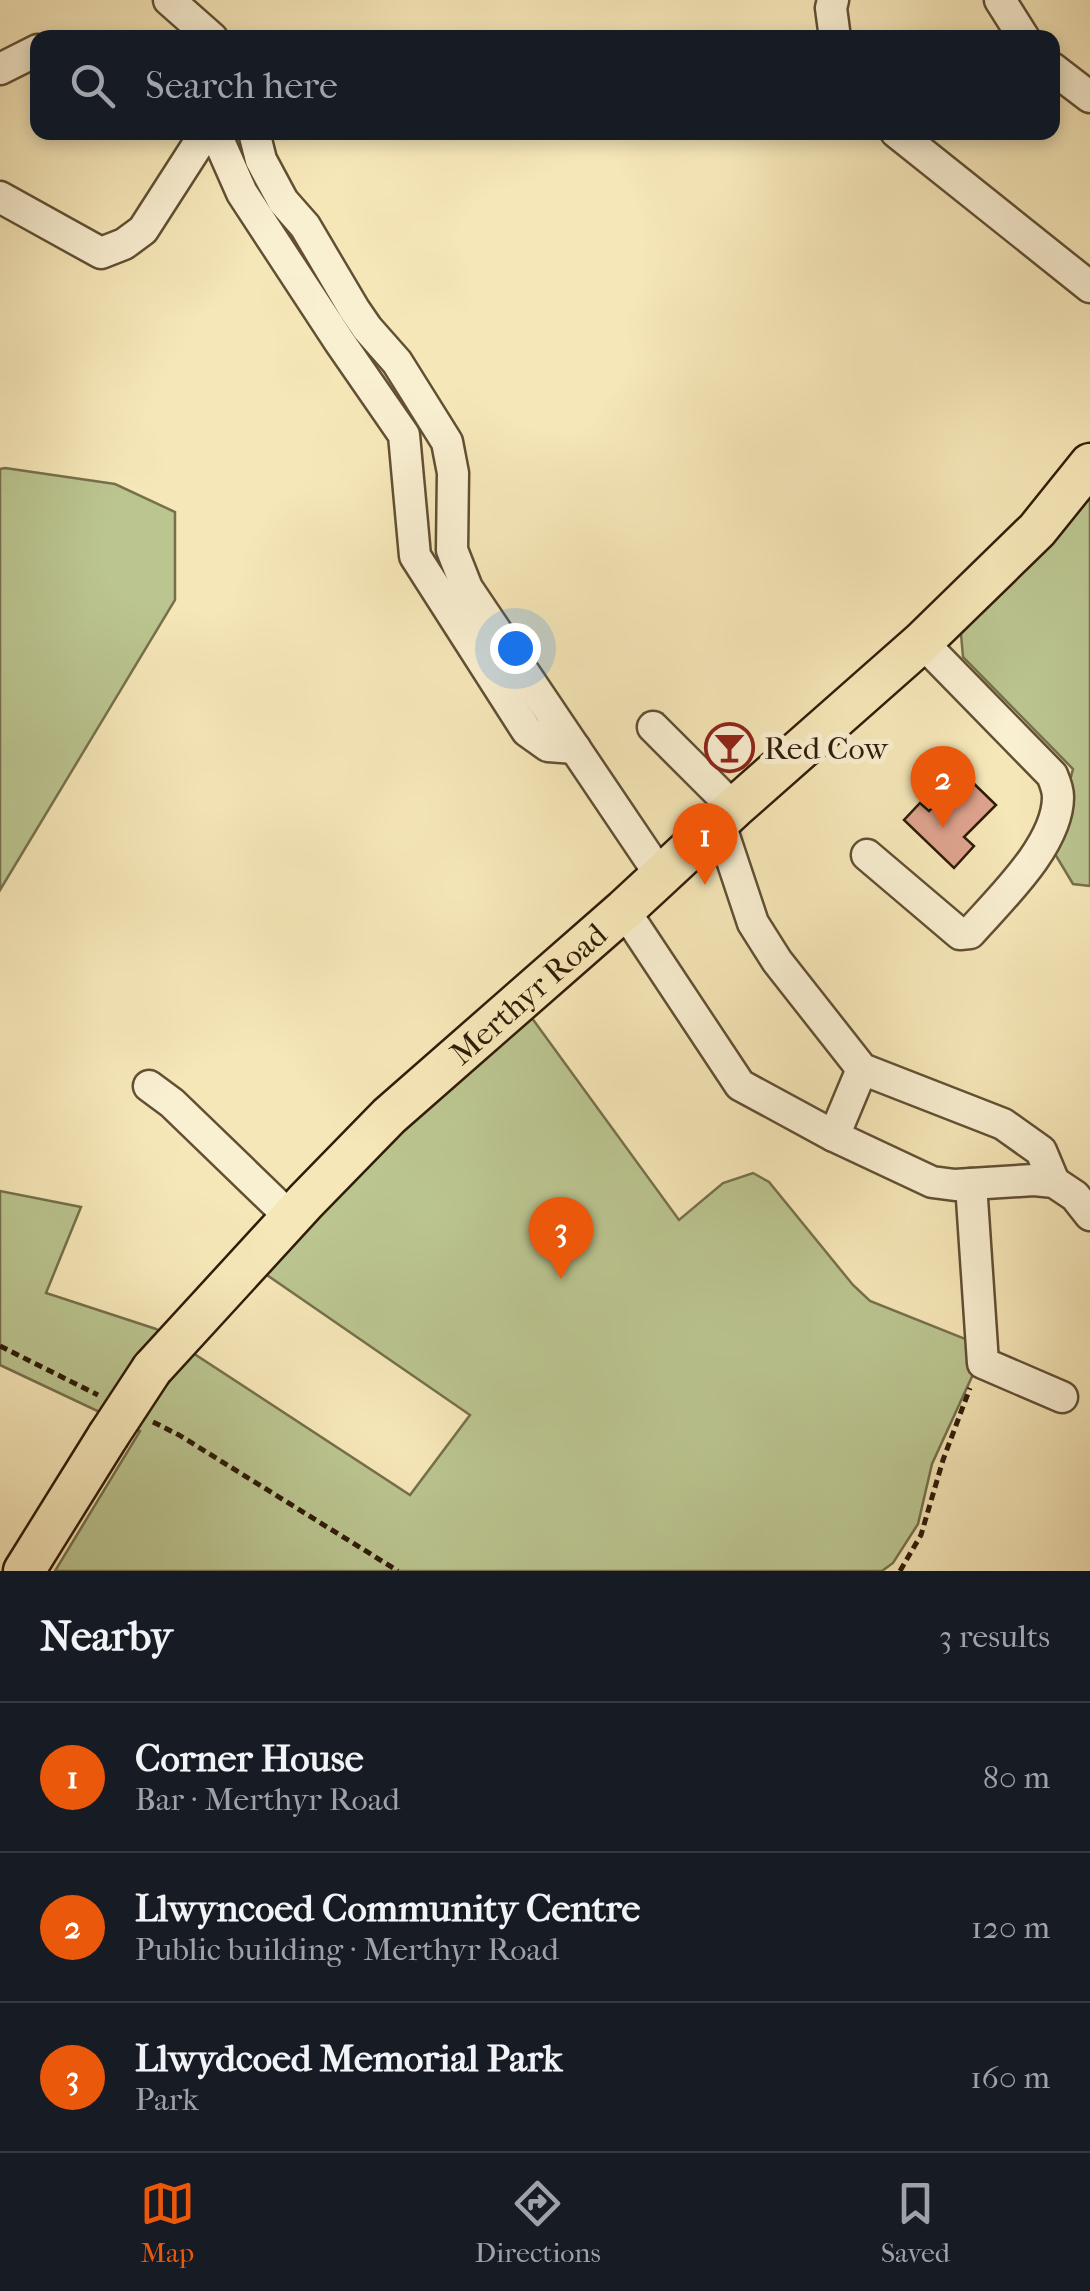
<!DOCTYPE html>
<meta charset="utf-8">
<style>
body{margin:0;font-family:"IM FELL French Canon",serif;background:#242831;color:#f1f3f6}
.you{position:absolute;left:515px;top:648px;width:35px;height:35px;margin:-25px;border:8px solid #fff;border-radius:50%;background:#1a73e8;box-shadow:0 0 0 15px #1a73e833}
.badge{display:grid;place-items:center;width:65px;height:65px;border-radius:50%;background:#ea580c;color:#fff;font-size:32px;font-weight:700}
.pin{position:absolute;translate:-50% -82px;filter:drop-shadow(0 2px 5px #0008)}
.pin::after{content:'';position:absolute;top:52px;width:35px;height:30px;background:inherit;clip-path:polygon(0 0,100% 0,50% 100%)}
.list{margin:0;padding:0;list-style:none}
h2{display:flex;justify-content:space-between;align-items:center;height:130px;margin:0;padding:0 40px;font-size:42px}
h2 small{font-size:32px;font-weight:400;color:#9ea1a6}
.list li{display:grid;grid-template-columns:65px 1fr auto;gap:30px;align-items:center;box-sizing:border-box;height:150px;padding:0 40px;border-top:2px solid #363941}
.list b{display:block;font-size:38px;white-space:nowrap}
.list p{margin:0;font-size:32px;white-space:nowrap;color:#9ea1a6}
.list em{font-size:32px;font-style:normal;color:#9ea1a6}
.icon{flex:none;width:55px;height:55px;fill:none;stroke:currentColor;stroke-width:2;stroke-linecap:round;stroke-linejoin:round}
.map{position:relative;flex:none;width:1090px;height:1571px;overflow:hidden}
.search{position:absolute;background:#171b24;box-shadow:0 5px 15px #0003;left:30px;right:30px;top:30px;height:110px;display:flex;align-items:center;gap:25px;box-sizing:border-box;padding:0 35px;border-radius:20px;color:#9ea1a6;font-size:38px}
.sheet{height:580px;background:#171b24}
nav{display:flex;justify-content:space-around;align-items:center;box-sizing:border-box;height:140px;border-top:2px solid #363941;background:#171b24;font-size:28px;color:#9ea1a6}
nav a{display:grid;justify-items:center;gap:5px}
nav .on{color:#ea580c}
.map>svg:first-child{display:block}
.green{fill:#bbc590;stroke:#76704c;stroke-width:2.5}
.building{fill:#dea38d;stroke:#301c08;stroke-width:2.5}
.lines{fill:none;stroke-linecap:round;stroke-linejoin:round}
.minor-casing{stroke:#624f34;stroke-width:35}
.major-casing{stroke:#301c08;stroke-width:45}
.path{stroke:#301c08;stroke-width:5;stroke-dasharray:8 5;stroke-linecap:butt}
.minor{stroke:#f9efd1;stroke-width:30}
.major{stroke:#f6e7b8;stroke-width:40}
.major-bridge-casing{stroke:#301c08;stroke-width:45;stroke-linecap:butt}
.major-bridge{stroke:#f6e7b8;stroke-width:40}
.labels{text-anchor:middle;stroke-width:10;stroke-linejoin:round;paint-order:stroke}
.poi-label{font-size:32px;fill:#301c08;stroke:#f9efd1;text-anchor:start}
.street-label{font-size:32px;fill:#301c08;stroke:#f9efd1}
</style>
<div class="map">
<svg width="1090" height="1571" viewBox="0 0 1090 1571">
<rect width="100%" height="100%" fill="#f6e7b8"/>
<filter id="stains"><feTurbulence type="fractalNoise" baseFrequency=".002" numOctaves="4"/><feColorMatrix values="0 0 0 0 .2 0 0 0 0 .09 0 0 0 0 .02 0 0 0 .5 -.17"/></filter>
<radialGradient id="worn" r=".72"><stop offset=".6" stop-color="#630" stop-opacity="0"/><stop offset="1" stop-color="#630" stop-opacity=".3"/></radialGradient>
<g class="green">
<path d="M5,468L115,484L175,512V600L0,890V469Z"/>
<path d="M1090,495V886L1073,884L1052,849L1073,769L963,657L961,634Z"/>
<path d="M529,1014L679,1220L723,1183L753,1173L769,1182L853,1285L870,1301L973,1342L975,1370L932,1464L918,1524L893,1563L882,1571H55L140,1431L0,1365V1191L81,1207L46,1293L156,1329L410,1495L470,1415L264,1273L388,1140Z"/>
</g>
<path class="building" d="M965,775L996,805L964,837L974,846L954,868L904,820L920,803L929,811Z"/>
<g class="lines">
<defs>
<g id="minor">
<path d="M169,0L212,38"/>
<path d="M833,0L831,8L835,38"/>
<path d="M1000,0L1024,38"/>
<path d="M1052,68L1090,97"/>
<path d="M0,69L38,50"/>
<path d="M215,132L242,193L339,341L404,435L415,556L527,731L548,746L575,748"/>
<path d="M254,132L261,160L283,201L305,226L354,309L367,328L397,362L447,442L453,473L452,550L467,588L661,876"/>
<path d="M896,132L1090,287"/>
<path d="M0,197L101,253L124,244L143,230L206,132"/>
<path d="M653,727L734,808"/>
<path d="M719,821L753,923L777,961L862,1069L1003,1124L1041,1151L1054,1182"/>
<path d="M867,855L960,934L970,933C1000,899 1058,845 1058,797C1058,790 1055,782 1052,775L922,642"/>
<path d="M624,910L740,1085L834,1136L932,1182L955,1185L1034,1180L1054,1182L1075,1196L1090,1215"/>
<path d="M149,1086L172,1103L291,1218"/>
<path d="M834,1136L862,1069"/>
<path d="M971,1184L983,1363L1062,1397"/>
</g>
<g id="major">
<path id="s1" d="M152,1369L306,1201L389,1116L624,910L734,808L922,642L1037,530L1090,464"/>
<path d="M24,1571L108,1436"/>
</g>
</defs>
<use href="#minor" class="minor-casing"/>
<use href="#major" class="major-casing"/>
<g class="path">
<path d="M0,1346L98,1395"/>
<path d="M153,1422L179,1435L398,1571"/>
<path d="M900,1571L921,1535L943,1460L970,1388"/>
</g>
<use href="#minor" class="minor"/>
<use href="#major" class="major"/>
<defs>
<path id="major-bridge" d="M108,1436L152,1369"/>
</defs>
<use href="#major-bridge" class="major-bridge-casing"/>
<use href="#major-bridge" class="major-bridge"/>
</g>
<defs>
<symbol id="bar-ring" viewBox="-11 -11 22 22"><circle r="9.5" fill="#f9efd1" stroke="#8f2418" stroke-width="1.5"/><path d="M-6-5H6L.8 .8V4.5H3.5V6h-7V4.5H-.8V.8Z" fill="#8f2418"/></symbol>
</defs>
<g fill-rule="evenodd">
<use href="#bar-ring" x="702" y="720" width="55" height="55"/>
</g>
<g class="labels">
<g class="poi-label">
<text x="764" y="759">Red Cow</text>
</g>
<g class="street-label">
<text dy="11" stroke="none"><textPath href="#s1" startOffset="532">Merthyr Road</textPath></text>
</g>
</g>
<rect width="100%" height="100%" filter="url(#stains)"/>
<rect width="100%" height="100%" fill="url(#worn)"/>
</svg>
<div class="you"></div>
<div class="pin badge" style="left:705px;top:885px">1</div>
<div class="pin badge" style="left:943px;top:828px">2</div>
<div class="pin badge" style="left:561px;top:1279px">3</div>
<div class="search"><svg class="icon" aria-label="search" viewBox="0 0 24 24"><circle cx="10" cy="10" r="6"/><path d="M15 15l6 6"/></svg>Search here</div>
</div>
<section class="sheet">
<h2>Nearby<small>3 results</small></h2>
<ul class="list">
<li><span class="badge">1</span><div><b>Corner House</b><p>Bar · Merthyr Road</p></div><em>80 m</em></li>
<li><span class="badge">2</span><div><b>Llwyncoed Community Centre</b><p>Public building · Merthyr Road</p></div><em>120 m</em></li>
<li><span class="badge">3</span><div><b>Llwydcoed Memorial Park</b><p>Park</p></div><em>160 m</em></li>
</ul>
</section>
<nav>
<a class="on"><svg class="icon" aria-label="map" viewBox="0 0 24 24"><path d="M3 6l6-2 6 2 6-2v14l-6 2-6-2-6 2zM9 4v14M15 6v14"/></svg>Map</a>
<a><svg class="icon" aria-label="directions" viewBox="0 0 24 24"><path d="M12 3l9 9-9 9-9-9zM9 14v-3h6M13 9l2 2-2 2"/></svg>Directions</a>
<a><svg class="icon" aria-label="saved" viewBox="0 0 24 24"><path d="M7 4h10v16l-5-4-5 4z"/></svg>Saved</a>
</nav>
